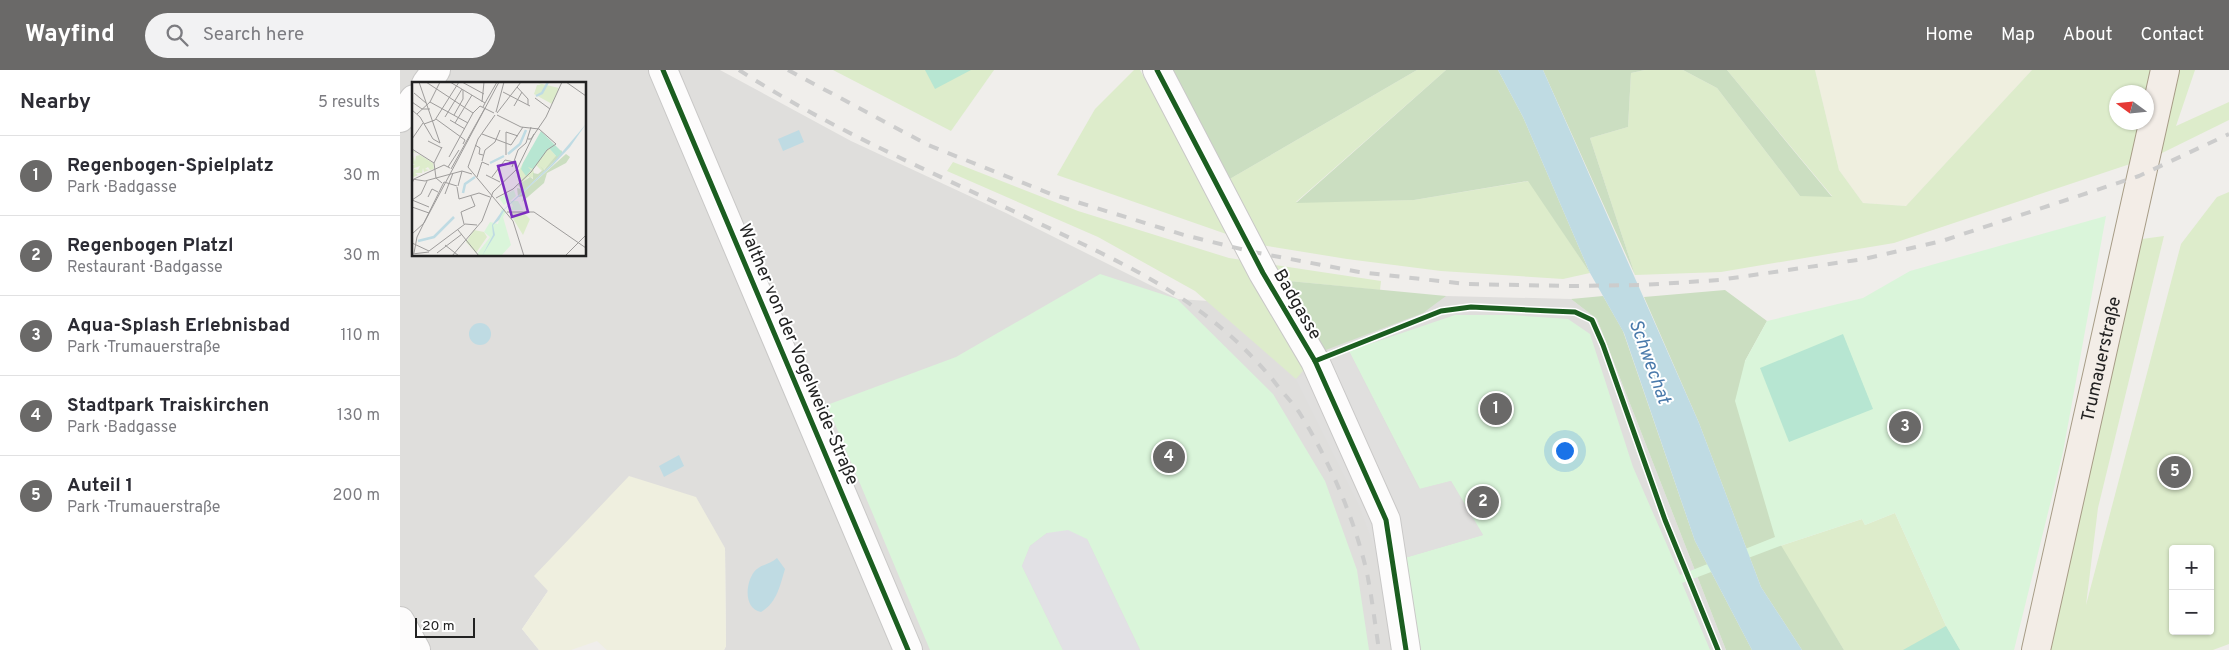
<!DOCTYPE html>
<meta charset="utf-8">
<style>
body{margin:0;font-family:Overpass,sans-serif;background:#f2f2f3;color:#2b2b33}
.controls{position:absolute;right:15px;bottom:15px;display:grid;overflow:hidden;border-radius:5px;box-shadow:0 1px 4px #0004}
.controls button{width:45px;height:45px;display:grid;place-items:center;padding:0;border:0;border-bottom:1px solid #e1e1e2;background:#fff;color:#2b2b33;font:25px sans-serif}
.compass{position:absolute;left:1709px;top:15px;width:45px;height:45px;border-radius:50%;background:#fff;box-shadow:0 1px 4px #0004;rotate:285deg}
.scale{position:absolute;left:15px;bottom:12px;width:60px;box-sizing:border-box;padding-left:5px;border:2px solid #222;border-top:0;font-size:14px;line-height:18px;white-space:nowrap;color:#222;-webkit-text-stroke:4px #fff;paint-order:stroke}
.you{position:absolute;left:1164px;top:380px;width:18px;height:18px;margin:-12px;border:4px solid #fff;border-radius:50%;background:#1a73e8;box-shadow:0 0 0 8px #1a73e833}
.badge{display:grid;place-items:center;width:32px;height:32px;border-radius:50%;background:#6a6968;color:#fff;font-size:16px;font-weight:700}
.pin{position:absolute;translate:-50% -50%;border:2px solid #fff;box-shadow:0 1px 5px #0006}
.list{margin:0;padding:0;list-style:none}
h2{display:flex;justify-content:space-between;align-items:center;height:65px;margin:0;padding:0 20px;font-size:21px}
h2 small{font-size:16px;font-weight:400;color:#7c7c81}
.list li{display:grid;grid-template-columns:32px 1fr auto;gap:15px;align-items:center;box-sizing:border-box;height:80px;padding:0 20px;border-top:1px solid #e1e1e2}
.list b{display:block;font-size:19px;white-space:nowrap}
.list p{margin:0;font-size:16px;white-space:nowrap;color:#7c7c81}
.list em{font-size:16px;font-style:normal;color:#7c7c81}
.icon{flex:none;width:28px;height:28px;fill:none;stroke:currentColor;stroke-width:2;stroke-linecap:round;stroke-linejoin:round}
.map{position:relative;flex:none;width:1829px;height:580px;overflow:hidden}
header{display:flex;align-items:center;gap:30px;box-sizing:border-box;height:70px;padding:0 25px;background:#6a6968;color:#fff}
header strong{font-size:24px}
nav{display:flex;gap:28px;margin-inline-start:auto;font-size:18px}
.search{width:350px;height:45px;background:#f2f2f3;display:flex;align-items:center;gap:12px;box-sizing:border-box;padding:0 18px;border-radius:28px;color:#7c7c81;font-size:19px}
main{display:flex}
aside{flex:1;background:#fff}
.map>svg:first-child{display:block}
.residential{fill:#dfdedc;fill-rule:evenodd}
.farmland{fill:#efefdf}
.grass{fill:#ddeccb;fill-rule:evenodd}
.forest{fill:#cbdec1}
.park{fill:#daf5da}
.pitch{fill:#b7e6d2}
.parking{fill:#e0dfde}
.plaza{fill:#e2e1e5}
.water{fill:#bfdbe3}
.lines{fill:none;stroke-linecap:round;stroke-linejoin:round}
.minor-casing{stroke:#c9c8c7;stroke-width:30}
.major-casing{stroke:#a79c86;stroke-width:30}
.minor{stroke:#fdfcfc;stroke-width:28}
.major{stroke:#f3ede7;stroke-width:28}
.rail{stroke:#ccc;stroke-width:4;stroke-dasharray:10 10;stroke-linecap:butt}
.cycleway-casing{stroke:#fff;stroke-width:8}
.cycleway{stroke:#1b5e20;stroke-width:5}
.labels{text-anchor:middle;stroke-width:4;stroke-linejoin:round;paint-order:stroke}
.street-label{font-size:18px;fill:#222;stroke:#fff}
.water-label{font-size:19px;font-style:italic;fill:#4a7aab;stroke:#fff}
.inset-river{fill:none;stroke:#bfdbe3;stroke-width:2.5}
.inset-road{fill:none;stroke:#9e9c9b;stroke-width:1}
.view{fill:#7b2cbf;fill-opacity:0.15;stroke:#7b2cbf;stroke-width:2.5}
.inset-edge{fill:none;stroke:#222;stroke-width:2.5}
</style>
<header>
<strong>Wayfind</strong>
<div class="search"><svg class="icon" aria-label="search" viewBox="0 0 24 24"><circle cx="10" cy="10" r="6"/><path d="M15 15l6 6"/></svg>Search here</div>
<nav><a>Home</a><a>Map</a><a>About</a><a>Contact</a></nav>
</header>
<main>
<aside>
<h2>Nearby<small>5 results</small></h2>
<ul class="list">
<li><span class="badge">1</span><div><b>Regenbogen-Spielplatz</b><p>Park · Badgasse</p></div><em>30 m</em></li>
<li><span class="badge">2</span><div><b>Regenbogen Platzl</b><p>Restaurant · Badgasse</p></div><em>30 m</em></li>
<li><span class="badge">3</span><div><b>Aqua-Splash Erlebnisbad</b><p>Park · Trumauerstraße</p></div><em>110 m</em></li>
<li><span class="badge">4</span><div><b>Stadtpark Traiskirchen</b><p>Park · Badgasse</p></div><em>130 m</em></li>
<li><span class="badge">5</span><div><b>Auteil 1</b><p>Park · Trumauerstraße</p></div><em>200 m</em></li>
</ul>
</aside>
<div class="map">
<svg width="1829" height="580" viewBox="0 0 1829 580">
<rect width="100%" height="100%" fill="#f0eeeb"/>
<path class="residential" d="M0,0H320L451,71L606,143L778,229L854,234L1046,226L1171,229L1197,249L1326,580H324L326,576L325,478L148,521L122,559L139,580H0ZM14,14H185V185H14Z"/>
<g class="farmland">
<path d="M1415,0H1632L1506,136L1463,133L1439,100Z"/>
<path d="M229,406L296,427L325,478L326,576L324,580H207L197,571L171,580H139L122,559L148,521L134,506Z"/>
</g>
<g class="grass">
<path d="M433,0H594L551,61Z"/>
<path d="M734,0H740L832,166L657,105L695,39Z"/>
<path d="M1017,0H1046L896,132L1014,130L1129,111L1190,203L1163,209L1041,201L947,189L855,174L828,110Z"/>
<path d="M1245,0H1283L1317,18L1400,126H1432L1327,0H1415L1439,100L1463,133L1506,136L1632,0H1795L1776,56L1829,32V50L1760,84L1494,173L1321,202L1235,205L1190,68L1228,57L1231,3ZM1716,22H1746V52H1716Z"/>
<path d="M553,92L678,141L829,188L981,211L980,220L889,211L918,283L896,309L795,221L698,167L547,101Z"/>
<path d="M1829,122V574L1813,580H1650L1742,169L1764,166L1698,438L1686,535L1781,174L1817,127ZM1773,479H1810V561H1773Z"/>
<path d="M1495,443L1546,556L1560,580H1444L1380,476L1462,449L1465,455Z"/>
</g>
<g class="forest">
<path d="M766,0H1017L828,110Z"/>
<path d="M1046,0H1098L1123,47L1190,203L1128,111L1014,130L896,133Z"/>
<path d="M1143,0H1245L1231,3L1228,57L1190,68L1235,205Z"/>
<path d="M1283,0H1327L1432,127L1400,126L1317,18Z"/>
<path d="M889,211L1046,226L1023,243L918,283Z"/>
<path d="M1325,220L1367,251L1345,291L1376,467L1444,580H1402L1361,517L1299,353L1244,227Z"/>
<path d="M1203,226L1223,261L1295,471L1352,580H1326L1197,249L1171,229Z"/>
</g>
<g class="park">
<path d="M1706,146L1663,382L1614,580H1560L1546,556L1495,443L1465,455L1462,449L1380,476L1282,513L1310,580H1018L1001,489L1083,465L1051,411L1020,419L949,281L1055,245H1111L1168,249L1190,264L1233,397L1280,505L1375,467L1335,331L1345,291L1367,251L1463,228L1510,201Z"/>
<path d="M700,204L777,229L873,324L925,411L957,500L969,580H740L687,469L647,463L630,476L622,496L663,580H530L427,335L556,287Z"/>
</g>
<g class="pitch">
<path d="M525,0H571L535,19Z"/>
<path d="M1443,264L1473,339L1389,372L1360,298Z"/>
<path d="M1546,556L1560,580H1503Z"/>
</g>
<path class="parking" d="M949,281L1019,419L1051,411L1083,465L1001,489L980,493L958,433L896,309Z"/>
<path class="plaza" d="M668,460L687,469L740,580H663L622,496L630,476L647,463Z"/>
<g class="water">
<path d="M1098,0H1143L1299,353L1361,517L1402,580H1352L1295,471L1224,263L1190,203L1123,47Z"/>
<path d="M399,60L404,72L383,81L378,69Z"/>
<circle cx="80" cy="264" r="11"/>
<path d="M279,385L284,396L264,407L259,396Z"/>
<path d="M377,488L385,499C380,515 377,533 361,542C344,539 345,514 354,502C359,495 371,494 377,488Z"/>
</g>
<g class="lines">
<defs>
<g id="minor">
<path d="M263,0L508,580"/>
<path d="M757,0L863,203L915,291L986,450L1006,580"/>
<path d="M26,14L36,0"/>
<path d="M0,48L14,29"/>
<path d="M0,551L16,580"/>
</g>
<g id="major">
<path id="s1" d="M1636,580L1765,0"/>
</g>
</defs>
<use href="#minor" class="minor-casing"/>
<use href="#major" class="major-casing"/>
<use href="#minor" class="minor"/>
<use href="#major" class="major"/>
<g class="rail">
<path d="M339,0C430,59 532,102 630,149C724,194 804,227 873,310C881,321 891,331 899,342C929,390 954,447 967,503C972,528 975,554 979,580"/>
<path d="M388,0L528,75L651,124L784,165L853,182L959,202L1066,214L1171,216L1243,215L1319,210L1464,189L1542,171L1739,106L1829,64"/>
</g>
<defs>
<g id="cycleway">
<path d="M263,0L508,580"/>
<path d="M757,0L863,203L915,291L986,450L1006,580"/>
<path d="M915,291L1041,241L1071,237L1151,241L1175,242L1192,250L1203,275L1265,450L1318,580"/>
</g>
</defs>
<use href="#cycleway" class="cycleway-casing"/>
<use href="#cycleway" class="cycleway"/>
</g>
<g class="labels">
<g class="street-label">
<text transform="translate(898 234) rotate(60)" y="6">Badgasse</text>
<text transform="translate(399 284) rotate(67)" y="6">Walther von der Vogelweide-Straße</text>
<text dy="6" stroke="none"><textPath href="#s1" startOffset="298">Trumauerstraße</textPath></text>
</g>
<g class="water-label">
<text transform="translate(1251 291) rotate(70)" y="7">Schwechat</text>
</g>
</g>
<g transform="translate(12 12)">
<rect width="174" height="174" fill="#f0eeeb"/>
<path d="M126,1L147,6L140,22L122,12L125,3H129ZM120,65L137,66L145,75L130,89L124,83L121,87L123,96L116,95L110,101L105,95L106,90ZM0,68L5,71L0,70L3,80L4,74L8,73L21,81L22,87L18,88L16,85L13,87L17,88L12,90L11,86L10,91H3L6,93L0,96L2,87L6,88L8,84L0,87V83H3L0,81ZM97,130L112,131L118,137L111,153ZM62,148L72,150L75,155L64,171L54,160Z" fill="#ddeccb"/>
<path d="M174,44L154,72L158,75L154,81L135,91L132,101L110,120L112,114L106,115L154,72ZM149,68L151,71L140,82L106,114L105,106L109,107L106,103L118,95L121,97V91L126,92L131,88L128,84L132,88Z" fill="#cbdec1"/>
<path d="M102,108L104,114L98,119H106L111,128H97L101,124L98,119L92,123L87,116ZM90,125L94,130L91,135L99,163L89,174H68L65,172L78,155L72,150L78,140L86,142Z" fill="#daf5da"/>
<path d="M129,49L150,70L145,75L137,66L121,87L116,85L119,88L114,94L109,87L111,81Z" fill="#b7e6d2"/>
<path d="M174,42L158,65L140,84L93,127L87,138L81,143L83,153L70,174L81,153L80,143L90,129L140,82Z" fill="#bfdbe3"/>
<path class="inset-river" d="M124,14L130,11L136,0M96,72L108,62L114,48M78,81L92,74M51,111L53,102L63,95M6,159L22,155L42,135"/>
<path class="inset-road" d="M7,0L28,61M14,0L61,31L68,24L82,31M38,0L73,21L71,25M50,0L72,12M154,0L174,14M105,5L116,17V23M91,10L118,24M2,11L14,21M123,16L138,27M0,20L10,27H18M18,20L56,41M70,20L72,0M73,21L85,0M102,24L110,10M0,28L8,35L21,57L28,61M84,30L92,0M85,31L109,0M5,32L18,20L28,0M42,33L51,17V8M83,33L66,57L56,85L101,139L112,174M33,35L50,7M24,37L53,58L51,62M38,38L53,47M43,41L60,13M12,42L23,38L47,0M70,52L99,63L111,45M0,57L11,41M116,57H119L134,35L150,0M16,59L30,66M63,63L68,66L67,72L71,73M0,67L22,81M94,73V50L106,54M37,75L61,31M70,79L73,68L83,60L88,48M36,85L47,68M100,85L106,68L114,61L119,45M39,87L73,26M74,93L88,100M65,95L70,80L77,83M80,95L93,78L102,80M0,97L13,99L50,89L60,92M0,101L2,97L32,83L38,86M30,101L24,96L22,81L30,65M46,104L50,89M45,105L47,117L67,111L78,115M33,112L41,91M16,115L20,107L26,110M84,116L101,107L119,90L135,68L144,62L127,47L109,45L85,33M0,118L9,112L15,99M0,118L17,125M0,125L17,131M95,130H122L174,166M52,142L49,130L63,124L59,114M46,148L67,174M0,152L12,141L87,0M0,161L17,169M33,163L47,174M17,169L53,142L65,143M2,171L5,155L32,100L45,104M25,171L50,152M0,172L17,170M40,174L70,139L81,110L105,87L122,52M153,174L174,153"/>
<path class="view" d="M103,80L116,130L100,135L86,84Z"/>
<rect width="174" height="174" class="inset-edge"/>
</g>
</svg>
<div class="controls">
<button>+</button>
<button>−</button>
</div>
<svg class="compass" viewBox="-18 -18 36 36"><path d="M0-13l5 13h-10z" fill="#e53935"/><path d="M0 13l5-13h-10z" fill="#7c7c81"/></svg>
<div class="scale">20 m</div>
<div class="you"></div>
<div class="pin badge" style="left:1096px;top:339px">1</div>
<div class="pin badge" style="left:1083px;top:432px">2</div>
<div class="pin badge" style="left:1505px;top:357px">3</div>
<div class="pin badge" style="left:769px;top:387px">4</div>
<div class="pin badge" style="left:1775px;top:402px">5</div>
</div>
</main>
